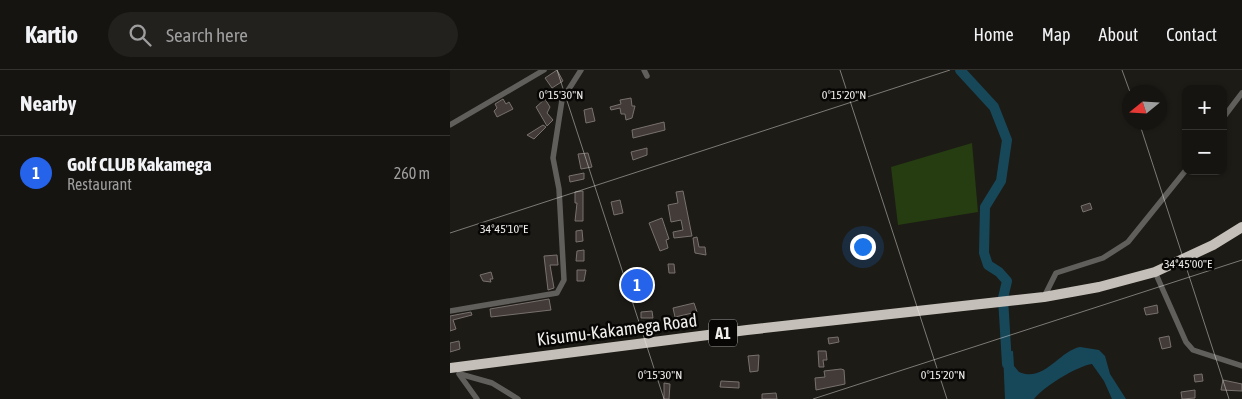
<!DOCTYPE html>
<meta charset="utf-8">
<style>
body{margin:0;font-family:"Asap Condensed",sans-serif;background:#23211e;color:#f1f3f6}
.controls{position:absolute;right:15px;top:15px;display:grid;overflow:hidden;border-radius:10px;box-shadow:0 1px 4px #0004}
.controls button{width:45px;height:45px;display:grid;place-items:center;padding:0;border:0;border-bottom:1px solid #353330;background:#161410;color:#f1f3f6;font:25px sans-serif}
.compass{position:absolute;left:672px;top:15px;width:45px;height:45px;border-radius:50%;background:#161410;box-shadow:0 1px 4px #0004;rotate:252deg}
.you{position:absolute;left:412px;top:176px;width:18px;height:18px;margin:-12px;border:4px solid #fff;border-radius:50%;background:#1a73e8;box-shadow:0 0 0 8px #1a73e833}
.badge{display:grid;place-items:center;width:32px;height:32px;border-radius:50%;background:#2563eb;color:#fff;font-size:16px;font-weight:700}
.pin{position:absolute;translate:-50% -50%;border:2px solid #fff;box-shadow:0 1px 5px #0006}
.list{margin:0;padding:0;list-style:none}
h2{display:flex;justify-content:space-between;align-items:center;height:65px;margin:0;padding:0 20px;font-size:21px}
h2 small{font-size:16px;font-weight:400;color:#9e9e9f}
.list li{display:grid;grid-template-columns:32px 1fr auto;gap:15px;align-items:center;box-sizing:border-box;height:75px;padding:0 20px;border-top:1px solid #353330}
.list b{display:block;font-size:19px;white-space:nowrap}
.list p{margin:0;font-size:16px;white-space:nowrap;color:#9e9e9f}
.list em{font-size:16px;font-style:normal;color:#9e9e9f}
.icon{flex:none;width:28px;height:28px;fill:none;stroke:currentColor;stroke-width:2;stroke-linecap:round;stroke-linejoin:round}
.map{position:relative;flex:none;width:792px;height:329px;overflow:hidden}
header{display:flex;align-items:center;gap:30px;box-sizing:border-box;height:70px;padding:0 25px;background:#161410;border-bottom:1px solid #353330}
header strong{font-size:24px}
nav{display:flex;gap:28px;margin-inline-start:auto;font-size:18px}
.search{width:350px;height:45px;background:#23211e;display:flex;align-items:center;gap:12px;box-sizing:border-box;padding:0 18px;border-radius:28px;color:#9e9e9f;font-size:19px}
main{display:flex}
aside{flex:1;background:#161410}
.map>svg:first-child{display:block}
.green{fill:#253d11}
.water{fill:#17485a}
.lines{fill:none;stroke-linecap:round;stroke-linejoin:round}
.river{stroke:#17485a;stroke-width:10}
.building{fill:#423b38;stroke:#78716e}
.street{stroke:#615f5c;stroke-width:5.5}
.highway{stroke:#c4bfb8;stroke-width:10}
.ticks{fill:none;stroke:#f1efec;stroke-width:1;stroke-opacity:0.45}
.labels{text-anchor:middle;stroke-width:5;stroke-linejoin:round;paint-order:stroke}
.shield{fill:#070605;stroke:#aba9a7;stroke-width:1}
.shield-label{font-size:16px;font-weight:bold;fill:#f1efec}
.street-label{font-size:18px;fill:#f1efec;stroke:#070605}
.ticks-label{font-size:12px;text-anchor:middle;fill:#f1efec;stroke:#070605;stroke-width:5;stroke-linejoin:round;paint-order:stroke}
</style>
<header>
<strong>Kartio</strong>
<div class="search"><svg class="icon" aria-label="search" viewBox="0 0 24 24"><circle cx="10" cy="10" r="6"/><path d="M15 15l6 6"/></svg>Search here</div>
<nav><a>Home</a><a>Map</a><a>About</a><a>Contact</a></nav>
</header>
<main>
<aside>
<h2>Nearby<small></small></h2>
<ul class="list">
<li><span class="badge">1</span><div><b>Golf CLUB Kakamega</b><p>Restaurant</p></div><em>260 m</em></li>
</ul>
</aside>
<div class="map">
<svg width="792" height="329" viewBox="0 0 792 329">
<rect width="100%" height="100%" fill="#1d1b16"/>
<path class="green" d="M522,73L528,142L448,155L441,97Z"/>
<path class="water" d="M630,277L649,280L655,286L660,304L676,329H662L654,311L642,294C627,296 593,317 584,329H555L553,282L563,281L564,296L569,302C594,313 609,281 630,277Z"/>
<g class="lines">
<path class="river" d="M510,0L544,37L557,70L551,111L535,137L534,183L538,195L549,202L557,211L553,228L557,294"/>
</g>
<g class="building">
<path d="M107,0L113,11L102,18L95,8Z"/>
<path d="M181,28L182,36H185L182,48L176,50L175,44H171L170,38L161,40L160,37L171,34L170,30Z"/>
<path d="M53,29L56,34L59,32L63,39L47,47L44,41L47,38L45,34Z"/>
<path d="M95,29L100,37L97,43L103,50L97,56L86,37Z"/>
<path d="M142,38L145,51L136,53L134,40Z"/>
<path d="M214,52L215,60L183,68L182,60Z"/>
<path d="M93,55L96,57L84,69L77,65Z"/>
<path d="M197,78V85L183,90L181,82Z"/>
<path d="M138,83L142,97L131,99L128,84Z"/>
<path d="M134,103V109L120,112L119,106Z"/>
<path d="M133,121V151H125L127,133H125V122Z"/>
<path d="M233,121L242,166L224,168L223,162L233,160L231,150L221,152L218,135L228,133L226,122Z"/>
<path d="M170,130L173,143L164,145L161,132Z"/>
<path d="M640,133L642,139L633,142L631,136Z"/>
<path d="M212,148L219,169L216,170L218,178L210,181L199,153Z"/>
<path d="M132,160L133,171L126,172V161Z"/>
<path d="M247,167L249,177H255L256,185L245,183L243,168Z"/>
<path d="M134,180V191H126L127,181Z"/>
<path d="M107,185L108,195H100L104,218L98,220L94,186Z"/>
<path d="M218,194H224L225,203H219Z"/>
<path d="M127,200H136L134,211H127Z"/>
<path d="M41,202L43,209H40L41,212L33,211L30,205Z"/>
<path d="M197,207L198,215L187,216L186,208Z"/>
<path d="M99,229L101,240L41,247L40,239Z"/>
<path d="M244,233L247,242L225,247L223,238Z"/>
<path d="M707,235L708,243L696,245L694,238Z"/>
<path d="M202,241L203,248H191V242Z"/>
<path d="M21,242L22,245L3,250L6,259L0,261V246Z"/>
<path d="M719,266L721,277L712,279L709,268Z"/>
<path d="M388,267L389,272L379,274L378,268Z"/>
<path d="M9,271L10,279L0,282V273Z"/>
<path d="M368,281H376L377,290H373L374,297H369Z"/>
<path d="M309,285L308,301L300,302L298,286Z"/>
<path d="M391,299L394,300L395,314L366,320L365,308L375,307L374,301Z"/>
<path d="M752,304L753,311L745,312L744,305Z"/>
<path d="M773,310L792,314V321L771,320Z"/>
<path d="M271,311L289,312V318L270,317Z"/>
<path d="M214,313L220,314L219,329H214Z"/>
<path d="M745,320V328L732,329L731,322Z"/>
<path d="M326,323L327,329H312V324Z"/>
</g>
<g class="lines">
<g class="street">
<path d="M194,0L197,6"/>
<path d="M773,48L792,23"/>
<path d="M0,55L94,0"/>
<path d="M705,202L736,272L743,280L792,296"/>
<path d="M594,227L606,203L653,188L678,172L736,100"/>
<path d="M0,241L107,223L114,210L109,119L103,88L112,30L131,0"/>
<path d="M9,304L27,329"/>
<path d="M10,304L42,313L68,329"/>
</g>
<path class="highway" d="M0,298L297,260L594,227L649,217L705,202L763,175L792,157"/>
</g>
<path class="ticks" d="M107,0L214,329M390,0L497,329M672,0L680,22M689,52L779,329M0,163L500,0M363,329L792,190"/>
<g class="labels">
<rect class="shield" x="259" y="249.5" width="28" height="27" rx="4"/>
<g class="shield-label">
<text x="273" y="269">A1</text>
</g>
<g class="street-label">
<text transform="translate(167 260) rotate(-7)" y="6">Kisumu-Kakamega Road</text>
</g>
</g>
<g class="ticks-label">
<text x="111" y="29">0°15'30"N</text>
<text x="394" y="29">0°15'20"N</text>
<text x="54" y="163">34°45'10"E</text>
<text x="738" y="198">34°45'00"E</text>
<text x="210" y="309">0°15'30"N</text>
<text x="493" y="309">0°15'20"N</text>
</g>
</svg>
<div class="controls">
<button>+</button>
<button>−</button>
</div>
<svg class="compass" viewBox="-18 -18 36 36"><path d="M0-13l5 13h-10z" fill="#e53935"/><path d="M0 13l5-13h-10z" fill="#9e9e9f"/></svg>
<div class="you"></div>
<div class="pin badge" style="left:187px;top:215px">1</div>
</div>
</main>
